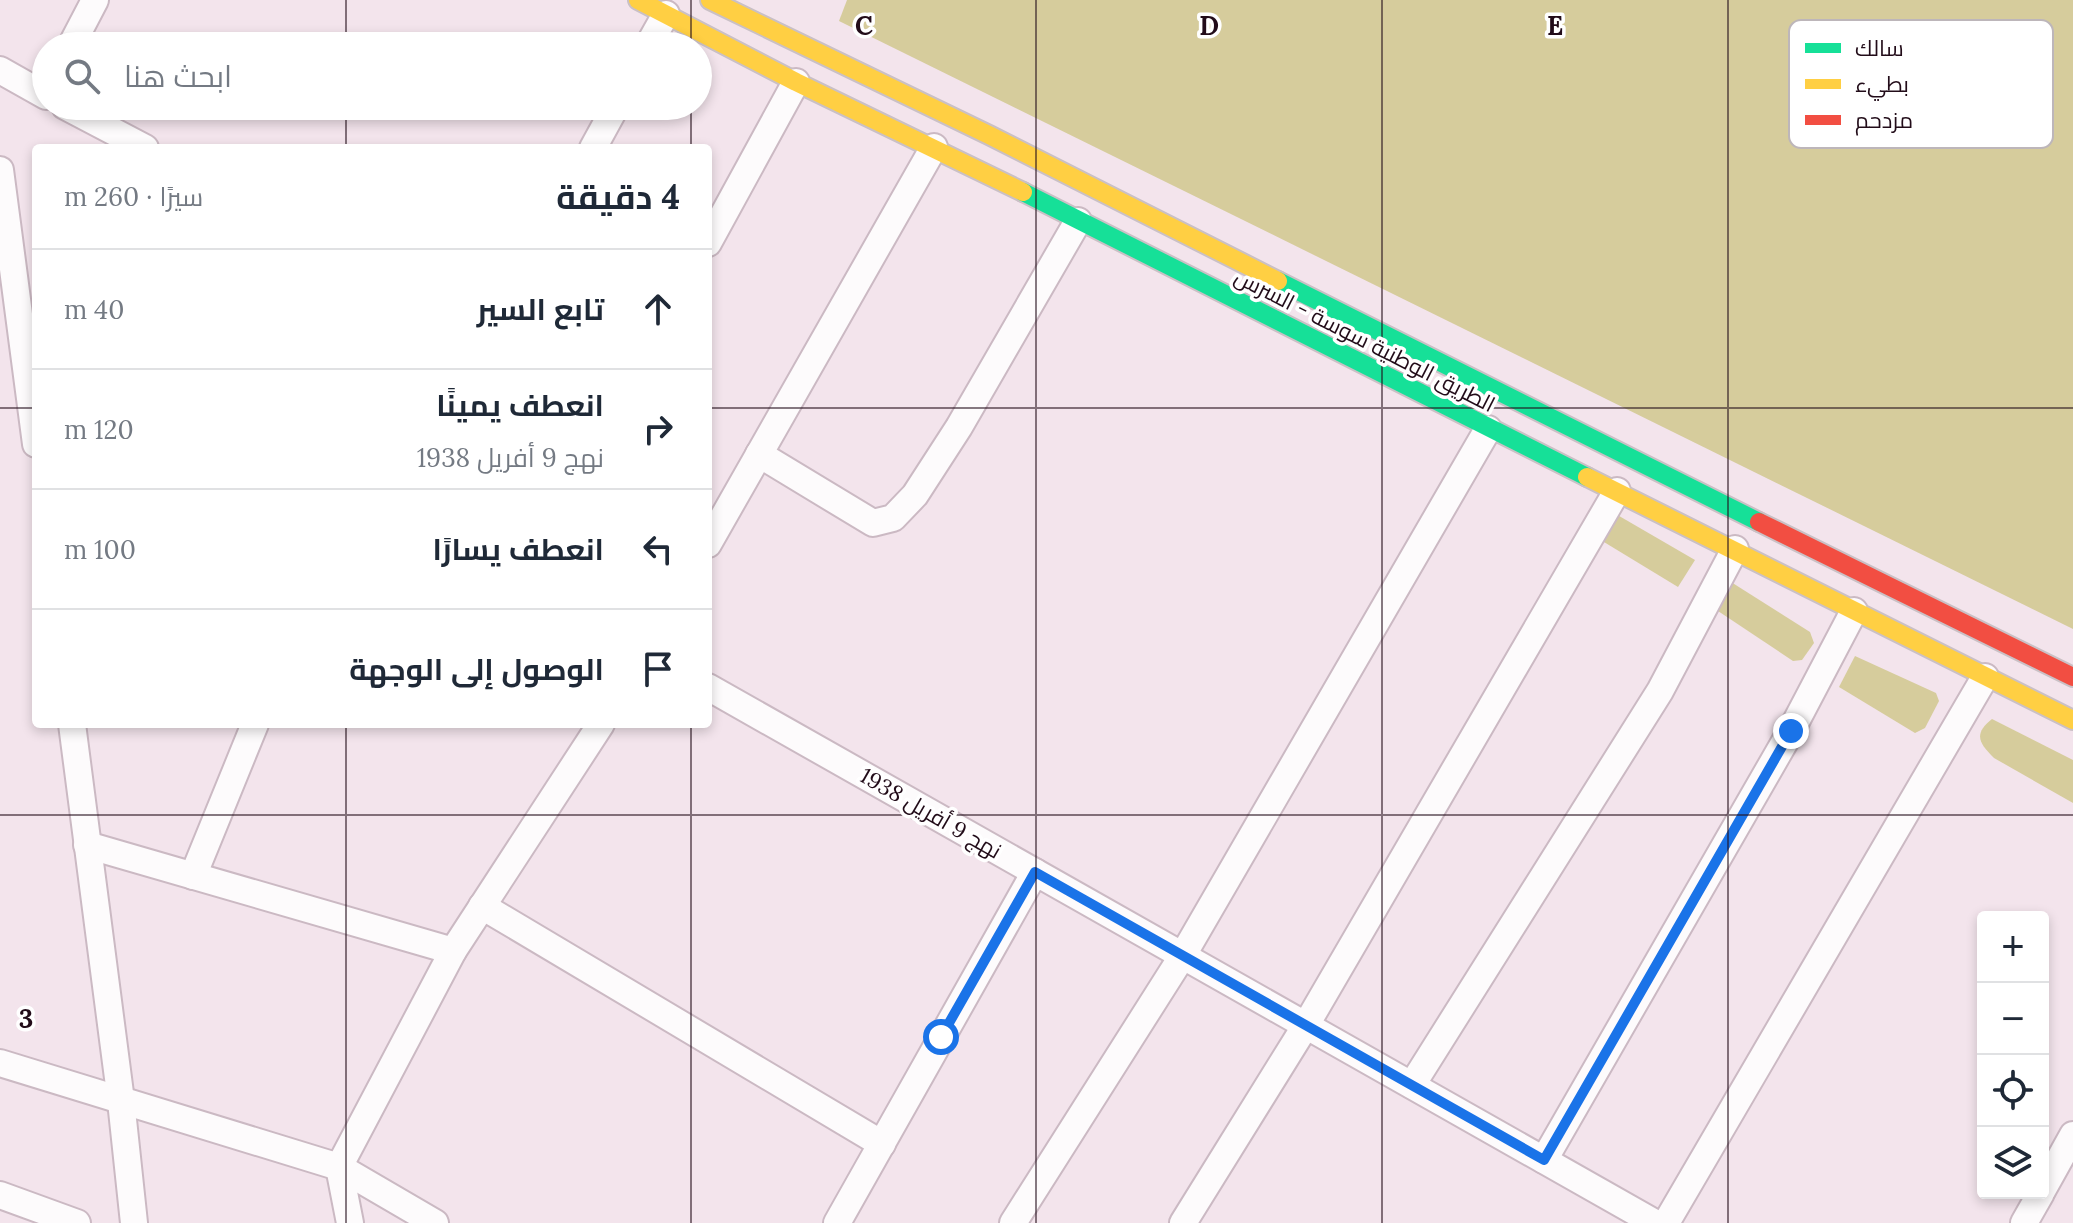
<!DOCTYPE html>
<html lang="ar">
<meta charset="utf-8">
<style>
body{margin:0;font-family:Lora,Cairo,serif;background:#f6f6f7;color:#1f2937;direction:rtl}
.controls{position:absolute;right:24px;bottom:24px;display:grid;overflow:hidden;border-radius:8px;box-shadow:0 4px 12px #0003}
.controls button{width:72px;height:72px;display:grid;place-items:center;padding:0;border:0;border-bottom:2px solid #e0e1e3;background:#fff;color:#1f2937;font:40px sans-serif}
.stop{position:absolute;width:24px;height:24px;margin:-18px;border:6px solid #1a73e8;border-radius:50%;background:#fff}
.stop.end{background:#1a73e8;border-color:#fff;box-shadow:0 2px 8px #0008}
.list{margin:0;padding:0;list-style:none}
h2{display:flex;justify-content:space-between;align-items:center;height:104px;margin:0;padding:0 32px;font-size:34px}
h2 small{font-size:26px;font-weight:400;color:#747a83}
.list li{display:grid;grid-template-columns:52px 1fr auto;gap:24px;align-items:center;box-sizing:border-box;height:120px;padding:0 32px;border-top:2px solid #e0e1e3}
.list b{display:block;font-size:30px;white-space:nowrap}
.list p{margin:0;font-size:26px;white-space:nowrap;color:#747a83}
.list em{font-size:26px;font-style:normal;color:#747a83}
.icon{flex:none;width:44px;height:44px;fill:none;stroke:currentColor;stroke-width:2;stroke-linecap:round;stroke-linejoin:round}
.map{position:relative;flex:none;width:2073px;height:1223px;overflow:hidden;direction:ltr}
.search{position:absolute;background:#fff;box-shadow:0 4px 12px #0003;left:32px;top:32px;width:680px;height:88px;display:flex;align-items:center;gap:20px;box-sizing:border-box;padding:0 28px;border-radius:44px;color:#747a83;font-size:30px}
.panel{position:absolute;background:#fff;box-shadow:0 4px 12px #0003;left:32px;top:144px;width:680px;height:584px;border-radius:8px;direction:rtl}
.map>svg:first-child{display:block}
.green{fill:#d6cc9c}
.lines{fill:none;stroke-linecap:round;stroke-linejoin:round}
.street-casing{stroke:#cbb9c3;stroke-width:30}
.fast-casing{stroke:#cac0c5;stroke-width:22}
.slow-casing{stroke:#cac0c5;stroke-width:22}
.jam-casing{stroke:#cac0c5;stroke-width:22}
.street{stroke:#fdfbfc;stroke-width:26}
.fast{stroke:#16e098;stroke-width:18}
.slow{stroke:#ffcf43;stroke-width:18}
.jam{stroke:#f24e42;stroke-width:18}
.route{stroke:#1a73e8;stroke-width:10}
.grid{fill:none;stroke:#220c19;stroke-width:2;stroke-opacity:0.55}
.labels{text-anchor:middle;stroke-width:7;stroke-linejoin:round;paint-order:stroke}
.street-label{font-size:22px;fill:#220c19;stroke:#fff}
.key{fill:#fff;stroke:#bdb6ba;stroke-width:2}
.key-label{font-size:22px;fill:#220c19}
.grid-label{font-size:26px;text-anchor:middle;font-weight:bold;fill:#220c19;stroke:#fff;stroke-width:7;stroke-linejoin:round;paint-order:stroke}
</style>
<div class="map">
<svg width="2073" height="1223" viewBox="0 0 2073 1223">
<rect width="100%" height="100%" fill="#f3e4ec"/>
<g class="green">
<path d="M847,0H2073V629L839,21Z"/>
<path d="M1614,513L1695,560L1678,587L1599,539Z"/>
<path d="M1731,582L1810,632L1814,643L1802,660L1793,661L1715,609Z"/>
<path d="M1855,656L1936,693L1939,701L1925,728L1915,733L1839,687Z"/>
<path d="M1992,719L2073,760V803L1994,758C1979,743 1973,734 1992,719Z"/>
</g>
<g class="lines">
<defs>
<g id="street">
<path d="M71,46L95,0"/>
<path d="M648,46L666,14"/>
<path d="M0,70L46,96"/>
<path d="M65,106L145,148"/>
<path d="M593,148L616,106"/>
<path d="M0,170L36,444"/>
<path d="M708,243L796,82"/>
<path d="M759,454L873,523L893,518L915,495L959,427L1078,221"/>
<path d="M708,544L934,147"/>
<path d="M708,687L1655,1223"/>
<path d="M72,724L121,1101L134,1223"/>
<path d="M87,845L453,951"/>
<path d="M193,876L255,724"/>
<path d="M482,906L882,1144"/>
<path d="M0,1063L339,1167L453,951L601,724"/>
<path d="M1412,1085L1660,691L1735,549"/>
<path d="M1544,1160L1791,731L1854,611"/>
<path d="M339,1167L435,1223"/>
<path d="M339,1167L350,1223"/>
<path d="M2043,1189L2073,1135"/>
<path d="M0,1195L77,1223"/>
<path d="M837,1223L1035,872"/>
<path d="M1013,1223L1183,955L1488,429"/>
<path d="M1183,1223L1306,1025L1617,491"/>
<path d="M1666,1223L1985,677"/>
<path d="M2024,1223L2041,1193"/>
</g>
<g id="fast">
<path d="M1023,192L1587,477"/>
<path d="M1278,281L1759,522"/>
</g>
<g id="slow">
<path d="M638,0L796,82L1023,192"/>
<path d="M710,0L989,135L1278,281"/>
<path d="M1587,477L2073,720"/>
</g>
<path id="jam" d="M1759,522L2073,677"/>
</defs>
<use href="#street" class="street-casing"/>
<use href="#fast" class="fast-casing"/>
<use href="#slow" class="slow-casing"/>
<use href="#jam" class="jam-casing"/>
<use href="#street" class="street"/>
<use href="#fast" class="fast"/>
<use href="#slow" class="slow"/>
<use href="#jam" class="jam"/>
</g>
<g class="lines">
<path class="route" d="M941,1037L1035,872L1544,1160L1791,731"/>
</g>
<path class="grid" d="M346,0V46M691,0V46M1036,0V1223M1382,0V1223M1728,0V1223M346,106V148M691,106V148M0,408H36M708,408H2073M346,724V1223M691,724V1223M0,815H2073"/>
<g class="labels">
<g class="street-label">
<text transform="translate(1365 340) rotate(27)" y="8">الطريق الوطنية سوسة - السرس</text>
<text transform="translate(931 813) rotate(30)" y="8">نهج 9 أفريل 1938</text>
</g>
</g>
<rect x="1789" y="20" width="264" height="128" rx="12" class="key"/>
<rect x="1805" y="43" width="36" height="10" fill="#16e098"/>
<rect x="1805" y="79" width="36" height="10" fill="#ffcf43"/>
<rect x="1805" y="115" width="36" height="10" fill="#f24e42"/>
<g class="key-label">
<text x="1855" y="56">سالك</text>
<text x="1855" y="92">بطيء</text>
<text x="1855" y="128">مزدحم</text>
</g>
<g class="grid-label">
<text x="864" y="35">C</text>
<text x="1209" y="35">D</text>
<text x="1555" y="35">E</text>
<text x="26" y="1028">3</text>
</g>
</svg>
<div class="controls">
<button>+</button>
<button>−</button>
<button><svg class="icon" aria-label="locate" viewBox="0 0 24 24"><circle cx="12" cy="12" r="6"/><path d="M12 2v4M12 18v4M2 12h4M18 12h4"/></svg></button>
<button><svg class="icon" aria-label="layers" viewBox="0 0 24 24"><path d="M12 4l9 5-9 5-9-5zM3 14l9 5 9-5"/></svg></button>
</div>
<div class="stop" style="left:941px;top:1037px"></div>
<div class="stop end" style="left:1791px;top:731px"></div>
<div class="search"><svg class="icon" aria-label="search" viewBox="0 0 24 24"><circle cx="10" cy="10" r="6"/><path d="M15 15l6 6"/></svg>ابحث هنا</div>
<section class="panel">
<h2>4 دقيقة<small>سيرًا · 260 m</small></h2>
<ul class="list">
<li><svg class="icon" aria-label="ahead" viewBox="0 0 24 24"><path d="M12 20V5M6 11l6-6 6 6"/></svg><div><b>تابع السير</b></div><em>40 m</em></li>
<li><svg class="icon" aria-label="right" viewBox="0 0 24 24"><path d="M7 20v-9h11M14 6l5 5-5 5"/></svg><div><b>انعطف يمينًا</b><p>نهج 9 أفريل 1938</p></div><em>120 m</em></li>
<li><svg class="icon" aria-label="left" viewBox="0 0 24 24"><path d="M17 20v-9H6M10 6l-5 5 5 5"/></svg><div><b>انعطف يسارًا</b></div><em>100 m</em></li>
<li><svg class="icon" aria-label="arrive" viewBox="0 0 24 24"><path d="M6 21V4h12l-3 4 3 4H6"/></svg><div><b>الوصول إلى الوجهة</b></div></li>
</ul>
</section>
</div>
